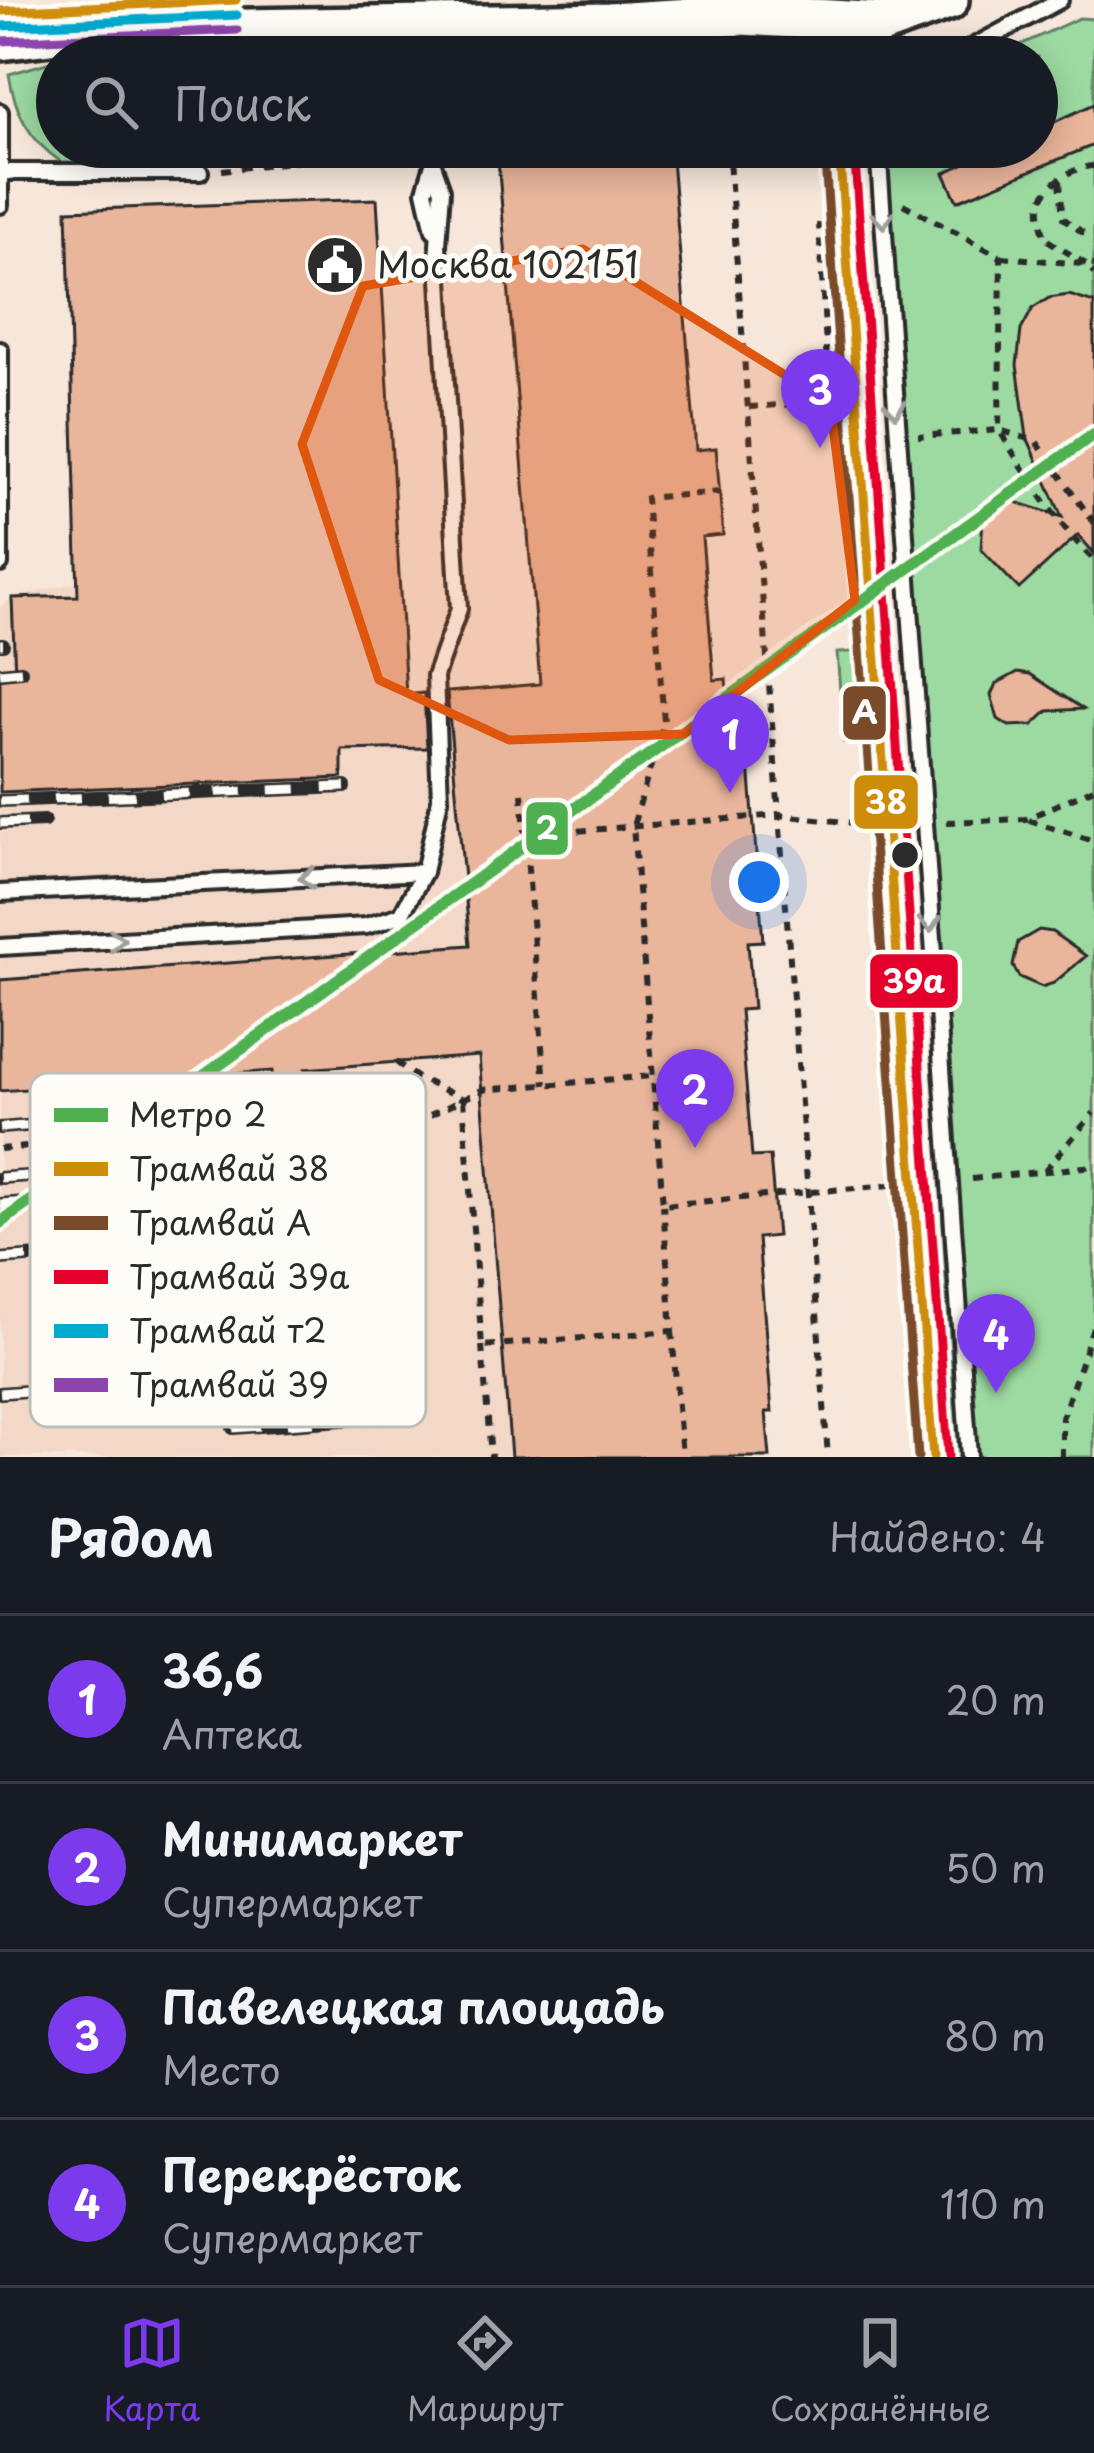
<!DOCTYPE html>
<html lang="ru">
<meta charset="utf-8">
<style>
body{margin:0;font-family:"Playpen Sans",sans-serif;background:#20242c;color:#f1f3f6}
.you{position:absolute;left:759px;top:882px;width:42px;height:42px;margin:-30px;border:9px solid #fff;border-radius:50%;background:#1a73e8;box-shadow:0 0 0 18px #1a73e833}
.badge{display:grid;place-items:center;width:78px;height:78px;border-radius:50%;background:#7c3aed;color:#fff;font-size:39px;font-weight:700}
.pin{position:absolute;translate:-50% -99px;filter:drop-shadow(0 3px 6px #0008)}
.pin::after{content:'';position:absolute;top:63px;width:42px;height:36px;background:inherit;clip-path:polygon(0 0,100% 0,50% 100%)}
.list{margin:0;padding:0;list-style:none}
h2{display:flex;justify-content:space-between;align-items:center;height:156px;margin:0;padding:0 48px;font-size:51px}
h2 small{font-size:39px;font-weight:400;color:#9ea1a6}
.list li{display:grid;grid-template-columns:78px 1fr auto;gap:36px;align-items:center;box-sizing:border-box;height:168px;padding:0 48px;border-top:3px solid #363941}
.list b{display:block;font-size:45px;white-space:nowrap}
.list p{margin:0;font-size:39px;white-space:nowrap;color:#9ea1a6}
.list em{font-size:39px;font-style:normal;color:#9ea1a6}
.icon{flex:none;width:66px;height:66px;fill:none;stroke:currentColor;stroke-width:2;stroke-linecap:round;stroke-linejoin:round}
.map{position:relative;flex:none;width:1094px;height:1457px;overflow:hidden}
.search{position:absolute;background:#171b24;box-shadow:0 6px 30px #0003;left:36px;right:36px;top:36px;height:132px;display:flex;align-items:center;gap:30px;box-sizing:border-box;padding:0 42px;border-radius:66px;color:#9ea1a6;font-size:45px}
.sheet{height:828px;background:#171b24}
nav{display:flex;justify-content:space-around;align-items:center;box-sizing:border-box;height:168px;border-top:3px solid #363941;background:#171b24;font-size:33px;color:#9ea1a6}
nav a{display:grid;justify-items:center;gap:6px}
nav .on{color:#7c3aed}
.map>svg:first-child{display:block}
.built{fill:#f3d8c8}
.green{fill:#9ddaa2;stroke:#648266;stroke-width:3}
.building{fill:#e9b59b;stroke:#2b2b2b;stroke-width:3}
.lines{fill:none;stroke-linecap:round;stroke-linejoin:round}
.service-casing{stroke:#2b2b2b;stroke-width:22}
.secondary-casing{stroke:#2b2b2b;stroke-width:48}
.path{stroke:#2b2b2b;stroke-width:6;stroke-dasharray:9 9;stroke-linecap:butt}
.service{stroke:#fdfcf7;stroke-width:14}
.secondary{stroke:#fdfcf7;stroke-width:39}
.rail-casing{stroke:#2b2b2b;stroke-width:14}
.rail{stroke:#fdfcf7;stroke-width:9;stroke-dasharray:27;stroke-linecap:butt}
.tram-1-casing{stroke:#fdfcf7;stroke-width:18}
.tram-2-casing{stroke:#fdfcf7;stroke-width:18}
.tram-3-casing{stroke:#fdfcf7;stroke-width:18}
.tram-4-casing{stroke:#fdfcf7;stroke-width:18}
.tram-5-casing{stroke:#fdfcf7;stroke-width:18}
.tram-1{stroke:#ce8d09;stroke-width:9}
.tram-2{stroke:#7a4b2a;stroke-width:9}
.tram-3{stroke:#e4002b;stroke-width:9}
.tram-4{stroke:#00a9ce;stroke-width:9}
.tram-5{stroke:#8e44ad;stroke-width:9}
.metro-1-casing{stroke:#fdfcf7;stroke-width:21}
.metro-1{stroke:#4fb04f;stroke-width:12}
.oneway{stroke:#9e9e9b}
.marked{fill:#df570e;fill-opacity:0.2;stroke:#df570e;stroke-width:9;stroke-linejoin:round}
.stop-dot{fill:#2b2b2b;stroke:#fdfcf7;stroke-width:4.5}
.labels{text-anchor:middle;stroke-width:10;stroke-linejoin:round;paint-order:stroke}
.poi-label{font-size:36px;fill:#2b2b2b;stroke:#fdfcf7;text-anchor:start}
.key{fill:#fdfcf7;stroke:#bebdba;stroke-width:3}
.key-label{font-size:33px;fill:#2b2b2b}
.line-badge{stroke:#fdfcf7;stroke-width:4.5}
.badge-label{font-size:33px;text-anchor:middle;font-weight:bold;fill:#fff}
</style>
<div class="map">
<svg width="1094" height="1457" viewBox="0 0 1094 1457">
<rect width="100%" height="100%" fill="#f7e7db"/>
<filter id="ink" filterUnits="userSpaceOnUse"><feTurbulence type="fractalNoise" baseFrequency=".00833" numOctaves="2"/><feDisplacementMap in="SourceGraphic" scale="24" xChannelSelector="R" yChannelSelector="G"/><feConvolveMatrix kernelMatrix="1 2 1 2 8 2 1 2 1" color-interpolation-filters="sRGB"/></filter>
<g filter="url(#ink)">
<path class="built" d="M77,582L83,758L409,748L451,712L511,1457H0V607L12,598Z"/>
<g class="green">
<path d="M1079,18L1094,19V1457H955L888,147H1037V57H994Z"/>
<path d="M405,48L413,57H67L76,55Z"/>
<path d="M57,60V147H196L193,161L61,162C28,139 15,112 9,74Z"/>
<path d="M861,651L867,740L844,742L837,653Z"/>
</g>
<g class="building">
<path d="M1094,104V145L957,201L944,173L1000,147H1037V130Z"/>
<path d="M642,147H671L696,450L716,448L723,535L702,537L714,680L726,679L731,740L747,739L763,941L748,942L753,1009L740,1010L752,1157L770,1156L777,1236L758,1238L772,1412H766L770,1457H511L479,1056L305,1069L308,1110L274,1113L272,1071L0,1091V980L470,945L447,692L540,684L498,159Z"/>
<path d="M377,199L406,695L424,693L427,748L342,750V778L0,792V678L15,676L12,598L78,596L67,210Z"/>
<path d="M1069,295L1094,303V553L1078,535L1019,589L981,549L983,519L988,504L1004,498L1062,517L1027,437L1017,365L1021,330L1033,308L1049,298Z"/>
<path d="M1018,672L1030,674L1083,709L1048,711L1033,725L1009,726L998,719L991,695L996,684Z"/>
<path d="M1039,930L1052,932L1086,956L1054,983L1042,987L1019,977L1013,966L1018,942Z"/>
</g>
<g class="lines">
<defs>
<g id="service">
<path d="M430,30L431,57"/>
<path d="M848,57L855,27"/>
<path d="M880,57L883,28"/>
<path d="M954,57L1060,0"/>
<path d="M0,112V205"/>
<path d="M433,147V164L425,191L434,230"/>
<path d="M863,147L848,170L940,1457"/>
<path d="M878,147L969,1457"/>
<path d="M3,172H200"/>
<path d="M0,350V564"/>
<path d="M0,893L424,872"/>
<path d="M0,947L366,926L401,915L424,872L440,799L435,676L459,609L438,245L442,190L433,164"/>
</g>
<path id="secondary" d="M0,40L68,32L609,23L742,15L884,23L948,0"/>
</defs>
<use href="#service" class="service-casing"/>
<use href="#secondary" class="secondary-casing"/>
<g class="path">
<path d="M728,147L828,1457"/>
<path d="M779,147L826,168"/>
<path d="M1094,166C1074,166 1043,185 1040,207C1039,216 1043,229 1044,238L1086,264L1094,274"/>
<path d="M222,170L411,148"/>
<path d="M1060,181L1063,218L1082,232L1094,233"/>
<path d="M903,204L1001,257L999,430L918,436"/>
<path d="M1002,257L1094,265"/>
<path d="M829,402L841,432"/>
<path d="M749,407L829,402L819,223"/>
<path d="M720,492L646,498L664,722L633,826L663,1205L890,1185"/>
<path d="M1094,523L1036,441L999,430C1028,477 1054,521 1094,560"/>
<path d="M522,793L545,1085"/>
<path d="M1029,820L1094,841"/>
<path d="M947,822L1026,819L1094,788"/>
<path d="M525,835L779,815L874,825"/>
<path d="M396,1062L416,1077L463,1099"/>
<path d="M463,1099L482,1346L672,1331L663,1205"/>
<path d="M0,1149L424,1118L482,1090L652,1076"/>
<path d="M1045,1170L1094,1113"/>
<path d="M972,1179L1094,1166"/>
<path d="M672,1331L682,1457"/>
<path d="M482,1346L491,1457"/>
<path d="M1062,1457V1418L1094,1324"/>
</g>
<use href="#service" class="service"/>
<use href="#secondary" class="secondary"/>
<defs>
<g id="rail">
<path d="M0,644H3"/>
<path d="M0,673L21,671"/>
<path d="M0,801L345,787"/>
<path d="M0,823L44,821"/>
<path d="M0,1128L239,1109"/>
<path d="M0,1178L375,1151"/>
<path d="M0,1204L378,1175"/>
<path d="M0,1259L382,1230"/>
<path d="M222,1266L384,1253"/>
<path d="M226,1317L387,1305"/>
<path d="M0,1393L392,1364"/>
<path d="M233,1428L396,1416"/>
</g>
</defs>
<use href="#rail" class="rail-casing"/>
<use href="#rail" class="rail"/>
<defs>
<g id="tram-1">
<path d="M0,11L236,0"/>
<path d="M839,147L933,1457"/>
</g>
<path id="tram-2" d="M824,148L918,1457"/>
<path id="tram-3" d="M854,147L948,1456"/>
<path id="tram-4" d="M1,26L237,15"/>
<path id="tram-5" d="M1,41L237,30"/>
</defs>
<use href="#tram-1" class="tram-1-casing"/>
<use href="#tram-2" class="tram-2-casing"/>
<use href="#tram-3" class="tram-3-casing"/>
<use href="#tram-4" class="tram-4-casing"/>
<use href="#tram-5" class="tram-5-casing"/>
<use href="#tram-1" class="tram-1"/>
<use href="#tram-2" class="tram-2"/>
<use href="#tram-3" class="tram-3"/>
<use href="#tram-4" class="tram-4"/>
<use href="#tram-5" class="tram-5"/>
<defs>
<path id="metro-1" d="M0,1223L1094,434"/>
</defs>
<use href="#metro-1" class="metro-1-casing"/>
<use href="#metro-1" class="metro-1"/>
</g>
<defs><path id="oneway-chevron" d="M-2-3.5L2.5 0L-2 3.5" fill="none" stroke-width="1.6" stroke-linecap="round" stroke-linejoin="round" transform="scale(3)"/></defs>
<g class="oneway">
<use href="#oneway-chevron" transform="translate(883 220) rotate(86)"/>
<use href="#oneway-chevron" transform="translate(895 409) rotate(86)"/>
<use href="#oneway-chevron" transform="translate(307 878) rotate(177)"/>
<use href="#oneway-chevron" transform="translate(930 924) rotate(86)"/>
<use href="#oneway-chevron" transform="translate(117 940) rotate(-3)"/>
</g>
</g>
<path class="marked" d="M583,249L830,403L855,600L684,734L509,740L379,680L302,444L363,286Z"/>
<defs>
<symbol id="civic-disc" viewBox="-11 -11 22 22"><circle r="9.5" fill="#2b2b2b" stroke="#fdfcf7"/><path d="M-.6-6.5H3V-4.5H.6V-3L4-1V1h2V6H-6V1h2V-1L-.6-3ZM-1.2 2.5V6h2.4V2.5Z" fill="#fff"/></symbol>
</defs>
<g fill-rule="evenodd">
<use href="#civic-disc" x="302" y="232" width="66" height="66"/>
</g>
<circle class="stop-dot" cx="905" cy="855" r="15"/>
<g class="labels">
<g class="poi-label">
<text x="377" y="278">Москва 102151</text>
</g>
</g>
<rect x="30" y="1073" width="396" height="354" rx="18" class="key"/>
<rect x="54" y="1108" width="54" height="14" fill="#4fb04f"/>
<rect x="54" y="1162" width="54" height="14" fill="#ce8d09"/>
<rect x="54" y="1216" width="54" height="14" fill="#7a4b2a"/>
<rect x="54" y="1270" width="54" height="14" fill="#e4002b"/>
<rect x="54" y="1324" width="54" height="14" fill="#00a9ce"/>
<rect x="54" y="1378" width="54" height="14" fill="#8e44ad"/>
<g class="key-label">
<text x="129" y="1127">Метро 2</text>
<text x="129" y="1181">Трамвай 38</text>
<text x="129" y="1235">Трамвай А</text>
<text x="129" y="1289">Трамвай 39а</text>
<text x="129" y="1343">Трамвай т2</text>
<text x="129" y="1397">Трамвай 39</text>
</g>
<g class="line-badge">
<rect x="841" y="684" width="47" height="58" rx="12" fill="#7a4b2a"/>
<rect x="852" y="773" width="68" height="58" rx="12" fill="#ce8d09"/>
<rect x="524" y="800" width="46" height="57" rx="12" fill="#4fb04f"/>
<rect x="868" y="952" width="92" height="58" rx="12" fill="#e4002b"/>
</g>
<g class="badge-label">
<text x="865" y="724">А</text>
<text x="886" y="814">38</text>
<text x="547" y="840">2</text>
<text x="914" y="993">39а</text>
</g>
</svg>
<div class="you"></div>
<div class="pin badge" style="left:730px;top:793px">1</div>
<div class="pin badge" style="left:695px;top:1148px">2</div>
<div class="pin badge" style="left:820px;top:448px">3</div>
<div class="pin badge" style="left:996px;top:1393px">4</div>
<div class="search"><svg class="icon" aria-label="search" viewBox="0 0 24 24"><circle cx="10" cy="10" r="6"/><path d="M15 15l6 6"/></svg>Поиск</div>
</div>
<section class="sheet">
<h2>Рядом<small>Найдено: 4</small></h2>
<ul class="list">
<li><span class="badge">1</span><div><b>36,6</b><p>Аптека</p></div><em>20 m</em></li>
<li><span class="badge">2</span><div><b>Минимаркет</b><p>Супермаркет</p></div><em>50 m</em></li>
<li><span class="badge">3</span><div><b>Павелецкая площадь</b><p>Место</p></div><em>80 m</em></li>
<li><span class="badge">4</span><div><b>Перекрёсток</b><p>Супермаркет</p></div><em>110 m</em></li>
</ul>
</section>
<nav>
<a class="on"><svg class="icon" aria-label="map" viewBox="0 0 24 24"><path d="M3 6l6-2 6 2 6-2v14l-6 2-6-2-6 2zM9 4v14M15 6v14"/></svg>Карта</a>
<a><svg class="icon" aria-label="directions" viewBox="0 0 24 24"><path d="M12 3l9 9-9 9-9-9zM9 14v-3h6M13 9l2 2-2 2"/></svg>Маршрут</a>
<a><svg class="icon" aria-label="saved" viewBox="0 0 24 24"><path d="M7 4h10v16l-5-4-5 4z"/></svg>Сохранённые</a>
</nav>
